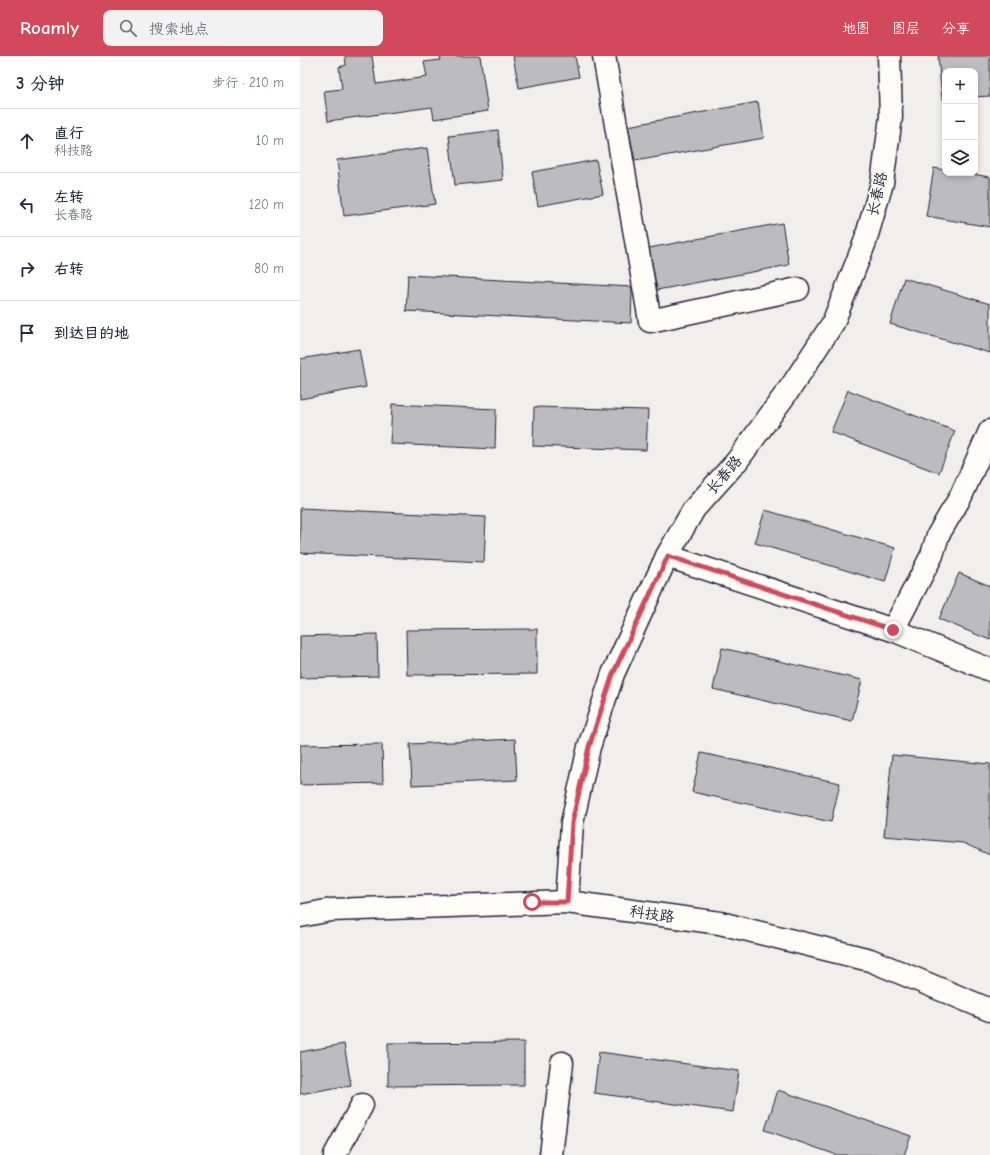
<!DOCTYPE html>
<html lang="zh">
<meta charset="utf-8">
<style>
body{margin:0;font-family:"Comic Neue","LXGW WenKai TC",sans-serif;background:#f2f2f3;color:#1f2937}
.controls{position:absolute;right:12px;top:12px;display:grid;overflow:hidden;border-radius:8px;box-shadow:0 2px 6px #0003}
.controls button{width:36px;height:36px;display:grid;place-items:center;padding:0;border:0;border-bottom:1px solid #e0e1e3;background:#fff;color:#1f2937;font:20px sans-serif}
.stop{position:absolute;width:12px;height:12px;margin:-9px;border:3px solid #d1495b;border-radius:50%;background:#fff}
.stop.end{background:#d1495b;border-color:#fff;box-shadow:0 1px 4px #0008}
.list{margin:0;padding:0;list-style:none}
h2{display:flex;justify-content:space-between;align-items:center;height:52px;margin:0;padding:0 16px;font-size:17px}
h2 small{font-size:13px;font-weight:400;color:#747a83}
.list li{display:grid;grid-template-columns:26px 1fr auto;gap:12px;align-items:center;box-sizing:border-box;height:64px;padding:0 16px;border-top:1px solid #e0e1e3}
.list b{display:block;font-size:15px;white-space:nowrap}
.list p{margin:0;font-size:13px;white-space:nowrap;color:#747a83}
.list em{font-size:13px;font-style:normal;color:#747a83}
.icon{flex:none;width:22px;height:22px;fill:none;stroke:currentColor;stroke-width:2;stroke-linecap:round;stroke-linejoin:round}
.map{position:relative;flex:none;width:690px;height:1099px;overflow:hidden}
header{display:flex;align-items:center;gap:24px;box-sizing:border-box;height:56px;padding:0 20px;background:#d1495b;color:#fff}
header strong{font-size:19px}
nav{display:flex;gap:22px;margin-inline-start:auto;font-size:14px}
.search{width:280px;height:36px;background:#f2f2f3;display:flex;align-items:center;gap:10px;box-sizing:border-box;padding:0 14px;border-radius:8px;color:#747a83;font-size:15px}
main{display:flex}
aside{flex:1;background:#fff}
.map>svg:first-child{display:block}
.building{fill:#bcbcc0;stroke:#22223b}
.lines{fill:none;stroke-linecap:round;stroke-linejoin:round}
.minor-casing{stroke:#22223b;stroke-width:25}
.major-casing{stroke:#22223b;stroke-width:25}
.minor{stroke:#fdfcf7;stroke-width:22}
.major{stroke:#fdfcf7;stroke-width:22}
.route{stroke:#d1495b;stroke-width:5}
.labels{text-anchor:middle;stroke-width:3.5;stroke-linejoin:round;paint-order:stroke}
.street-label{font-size:15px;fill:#22223b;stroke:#fdfcf7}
</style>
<header>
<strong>Roamly</strong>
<div class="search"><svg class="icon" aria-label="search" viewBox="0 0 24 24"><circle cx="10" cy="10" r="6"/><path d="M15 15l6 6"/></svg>搜索地点</div>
<nav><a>地图</a><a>图层</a><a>分享</a></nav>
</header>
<main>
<aside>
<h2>3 分钟<small>步行 · 210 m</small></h2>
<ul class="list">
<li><svg class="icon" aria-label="ahead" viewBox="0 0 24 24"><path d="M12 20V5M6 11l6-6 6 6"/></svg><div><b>直行</b><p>科技路</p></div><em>10 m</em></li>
<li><svg class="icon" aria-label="left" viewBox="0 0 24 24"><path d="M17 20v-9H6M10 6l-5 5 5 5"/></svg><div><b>左转</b><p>长春路</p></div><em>120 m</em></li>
<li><svg class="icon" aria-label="right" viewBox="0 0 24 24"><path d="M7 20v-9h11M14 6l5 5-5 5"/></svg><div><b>右转</b></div><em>80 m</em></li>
<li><svg class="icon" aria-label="arrive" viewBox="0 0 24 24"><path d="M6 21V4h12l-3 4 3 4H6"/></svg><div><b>到达目的地</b></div></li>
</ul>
</aside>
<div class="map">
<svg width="690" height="1099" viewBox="0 0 690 1099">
<rect width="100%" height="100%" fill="#f0efec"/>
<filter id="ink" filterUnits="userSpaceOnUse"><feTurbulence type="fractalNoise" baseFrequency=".025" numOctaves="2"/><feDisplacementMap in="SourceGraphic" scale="8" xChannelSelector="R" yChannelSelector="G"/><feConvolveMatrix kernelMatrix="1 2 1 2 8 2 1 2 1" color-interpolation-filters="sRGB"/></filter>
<g filter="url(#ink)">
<g class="building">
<path d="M45,0H72L76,28L127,21L124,6L141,4L140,0H180L188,55L134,63L132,51L28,65L24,35L42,33L39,11L46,9Z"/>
<path d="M213,0H275L279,21L219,32Z"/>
<path d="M638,0H690V40L675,41V15H645V43H642Z"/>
<path d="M458,46L464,82L335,105L328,70Z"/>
<path d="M198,74L203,124L155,129L149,80Z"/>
<path d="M127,92L135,148L44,160L37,104Z"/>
<path d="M296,104L303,138L238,150L232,116Z"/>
<path d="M634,112L645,114V117H666L690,121V171L626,160Z"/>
<path d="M482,167L489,209L357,234L349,192Z"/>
<path d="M108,219L332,231L331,267L106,255Z"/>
<path d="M604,222L690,248V297L590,268Z"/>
<path d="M59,293L66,331L0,343V303Z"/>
<path d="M548,334L655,375L639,417L531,376Z"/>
<path d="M92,348L196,353L195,393L90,388Z"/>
<path d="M234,351L348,354L346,394L233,390Z"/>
<path d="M0,452L186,461L184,506L0,497Z"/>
<path d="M465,454L595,492L585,526L455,487Z"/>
<path d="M659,517L690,530V584L639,563Z"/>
<path d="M237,573V618L107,619L106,574Z"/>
<path d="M77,578L78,620L0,622V580Z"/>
<path d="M422,592L562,624L552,665L413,633Z"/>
<path d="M215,683L217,724L112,729L110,688Z"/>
<path d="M82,688L83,727L0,729V689Z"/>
<path d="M401,697L540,727L531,766L392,736Z"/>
<path d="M592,699L690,708V799L663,787L584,780Z"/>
<path d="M224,986V1029L88,1030V987Z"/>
<path d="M44,988L51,1029L0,1038V996Z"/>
<path d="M299,996L439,1015L433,1056L294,1037Z"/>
<path d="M478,1034L611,1080L604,1099H537L465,1074Z"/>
</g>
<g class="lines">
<defs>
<g id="minor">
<path d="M304,0L350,265L498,233"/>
<path d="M367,500L593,574L690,614"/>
<path d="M593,574L632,499L638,479L661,440L690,375"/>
<path d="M267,846L272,767L289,691L313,618L367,500L394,453L437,405L493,328L533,267L565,186L582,127L591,61L589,0"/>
<path d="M35,1099L62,1049"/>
<path d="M251,1099L262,1007"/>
</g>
<path id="major" d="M0,860L31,854L267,846L420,867L570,904L690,954"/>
</defs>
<use href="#minor" class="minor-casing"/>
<use href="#major" class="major-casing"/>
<use href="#minor" class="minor"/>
<use href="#major" class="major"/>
</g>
</g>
<g class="lines" filter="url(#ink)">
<path class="route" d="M232,846H267L272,767L289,691L313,618L368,500L593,574"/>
</g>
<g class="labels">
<g class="street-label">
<text transform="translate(577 138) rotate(-77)" y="5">长春路</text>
<text transform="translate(424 419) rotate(-49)" y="5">长春路</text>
<text transform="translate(352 858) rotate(8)" y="5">科技路</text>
</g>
</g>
</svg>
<div class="controls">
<button>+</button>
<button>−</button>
<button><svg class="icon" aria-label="layers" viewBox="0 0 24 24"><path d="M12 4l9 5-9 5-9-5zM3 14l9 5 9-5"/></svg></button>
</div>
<div class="stop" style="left:232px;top:846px"></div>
<div class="stop end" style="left:593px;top:574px"></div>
</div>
</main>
